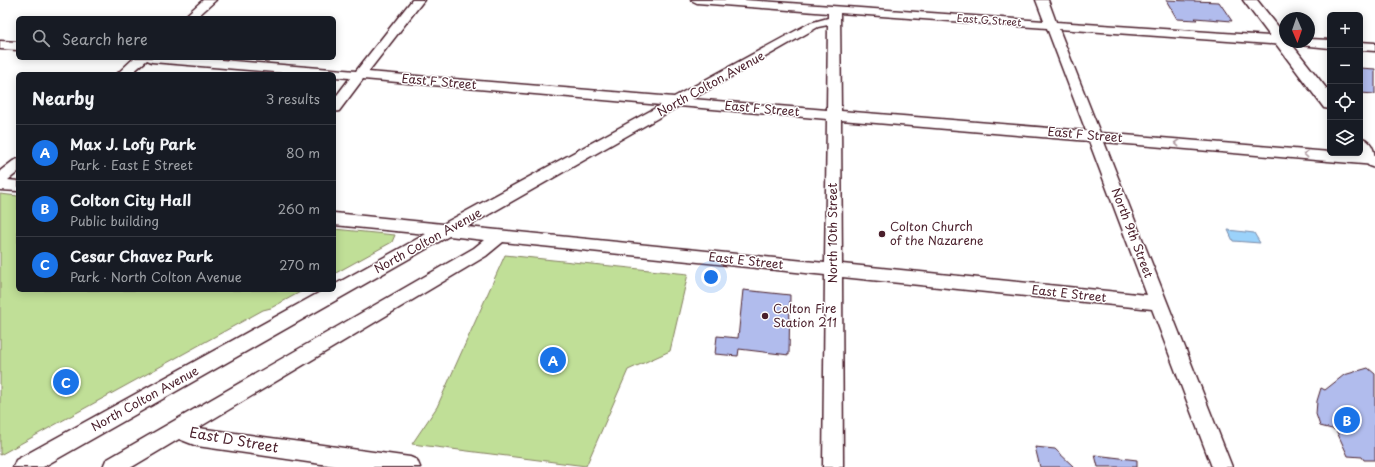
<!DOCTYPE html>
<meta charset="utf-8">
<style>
body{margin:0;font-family:"Playpen Sans",sans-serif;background:#242831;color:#f1f3f6}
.controls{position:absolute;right:12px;top:12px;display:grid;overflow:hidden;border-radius:6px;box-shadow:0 2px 10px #0003}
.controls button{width:36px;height:36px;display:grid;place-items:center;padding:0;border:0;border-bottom:1px solid #363941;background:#171b24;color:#f1f3f6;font:20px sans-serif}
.compass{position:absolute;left:1279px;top:12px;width:36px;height:36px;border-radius:50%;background:#171b24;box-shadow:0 2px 10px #0003;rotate:178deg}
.you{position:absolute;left:711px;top:277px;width:14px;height:14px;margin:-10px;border:3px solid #fff;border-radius:50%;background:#1a73e8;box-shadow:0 0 0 6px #1a73e833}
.badge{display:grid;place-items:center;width:26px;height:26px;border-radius:50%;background:#1a73e8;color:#fff;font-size:13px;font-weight:700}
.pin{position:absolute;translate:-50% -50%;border:2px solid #fff;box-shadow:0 1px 4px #0006}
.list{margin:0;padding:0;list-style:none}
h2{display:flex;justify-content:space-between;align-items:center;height:52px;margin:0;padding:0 16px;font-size:17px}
h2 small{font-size:13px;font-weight:400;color:#9ea1a6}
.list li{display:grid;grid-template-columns:26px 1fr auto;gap:12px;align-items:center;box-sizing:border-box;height:56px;padding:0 16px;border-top:1px solid #363941}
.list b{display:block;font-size:15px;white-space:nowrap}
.list p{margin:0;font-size:13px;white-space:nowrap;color:#9ea1a6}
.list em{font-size:13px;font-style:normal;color:#9ea1a6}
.icon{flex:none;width:22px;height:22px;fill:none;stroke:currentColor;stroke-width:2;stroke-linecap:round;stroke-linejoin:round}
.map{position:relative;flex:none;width:1375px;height:467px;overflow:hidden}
.search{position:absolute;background:#171b24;box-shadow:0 2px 10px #0003;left:16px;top:16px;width:320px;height:44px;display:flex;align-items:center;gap:10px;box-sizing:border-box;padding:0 14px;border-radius:6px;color:#9ea1a6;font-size:15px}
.panel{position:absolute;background:#171b24;box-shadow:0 2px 10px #0003;left:16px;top:72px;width:320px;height:220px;border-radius:6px}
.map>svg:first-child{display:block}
.green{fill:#c0df97;stroke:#857f61}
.water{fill:#9bd2fa;stroke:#7b8aa7}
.building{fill:#b1bced;stroke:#4a1f2b}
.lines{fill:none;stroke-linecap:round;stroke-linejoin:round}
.minor-casing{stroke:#4a1f2b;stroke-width:3}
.major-casing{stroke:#4a1f2b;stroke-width:3}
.minor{fill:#fff;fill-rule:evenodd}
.major{fill:#fff;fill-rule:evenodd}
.oneway{stroke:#ae9aa0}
.poi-dot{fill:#4a1f2b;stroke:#fff;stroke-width:1.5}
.labels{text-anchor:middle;stroke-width:3;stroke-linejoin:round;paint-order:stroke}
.far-street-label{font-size:10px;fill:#4a1f2b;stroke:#fff}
.street-label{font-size:12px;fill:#4a1f2b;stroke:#fff}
.poi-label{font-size:12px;fill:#4a1f2b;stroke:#fff;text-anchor:start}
.near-street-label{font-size:14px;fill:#4a1f2b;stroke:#fff}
</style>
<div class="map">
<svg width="1375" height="467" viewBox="0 0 1375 467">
<rect width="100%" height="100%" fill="#fff"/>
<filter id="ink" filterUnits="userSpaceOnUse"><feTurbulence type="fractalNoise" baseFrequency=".025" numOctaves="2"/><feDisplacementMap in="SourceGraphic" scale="8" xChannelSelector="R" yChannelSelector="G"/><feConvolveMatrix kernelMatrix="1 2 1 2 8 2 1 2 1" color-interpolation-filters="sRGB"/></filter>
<g filter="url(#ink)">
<g class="green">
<path d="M0,194L18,196V290H304L271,308L263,310L0,455Z"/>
<path d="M334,229L395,235L392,242L334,274Z"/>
<path d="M505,255L688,274L670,351L628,370L586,466L412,444L437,407Z"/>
</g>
<path class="water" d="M1228,230L1254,233L1260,243L1233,241Z"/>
<g class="building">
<path d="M1166,0L1219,2L1232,21L1195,18L1197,20L1177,19Z"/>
<path d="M1360,68L1375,69V94L1360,93Z"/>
<path d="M743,290L790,295L789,355L739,349L738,356L715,354L717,336L738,338Z"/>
<path d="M1368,368L1375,374V460H1364L1362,457L1348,456L1336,430L1320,426L1316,414L1317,401L1321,388L1325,390L1344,375Z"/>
<path d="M1035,447L1055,449L1074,467H1040Z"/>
<path d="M1095,455L1137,460V467H1098Z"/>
</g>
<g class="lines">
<defs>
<g id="minor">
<path d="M203,0H216L196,18H183Z"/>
<path d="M412,0H424L368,72L674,97L810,23L828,18V13L697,3L691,0H745L1044,21L1036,0H1048L1056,22L1285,37V42H1290L1289,44L1285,45L1059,29L1100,133L1330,152V153L1375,155V165L1104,142L1232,467H1212L1152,309L842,277L843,467H823L825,275L503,242L486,256L198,428L410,457L417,460L420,467H342L197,446L179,439L132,467H103L106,460L474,248L484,240L449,236L43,467H13L16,460L324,290H334V285L426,234L334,225V213L443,224L661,105L363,79L339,111L334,112V99L350,78L334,77V74H298L152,62L147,60L131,74H117L134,58H197L356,71ZM840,13L1047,28L1086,131L841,111ZM828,25L827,110L692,99L818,27ZM679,106L827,119L825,263L467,227ZM841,120L1089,141L1147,295L842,264Z"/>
<path d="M1309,39L1330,40V48L1300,45L1298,42H1309Z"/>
<path d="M0,41L18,42V50L0,49Z"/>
<path d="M1360,42L1375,43V51L1360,50Z"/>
<path d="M18,159V172L8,180L18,181V191L0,190V171L13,161Z"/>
</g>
<g id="major">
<path d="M1243,0H1257L1285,35V42H1290L1330,93V109L1324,108Z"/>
<path d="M1360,137C1375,142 1375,154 1375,168L1369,166L1358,153H1360Z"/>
</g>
</defs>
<use href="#minor" class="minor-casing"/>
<use href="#major" class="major-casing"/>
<use href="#minor" class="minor"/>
<use href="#major" class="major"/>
</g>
<defs><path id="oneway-chevron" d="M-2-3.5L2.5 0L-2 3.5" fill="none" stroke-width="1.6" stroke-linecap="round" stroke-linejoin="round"/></defs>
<g class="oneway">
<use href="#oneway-chevron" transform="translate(1177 143) rotate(-175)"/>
<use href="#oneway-chevron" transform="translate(1306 154) rotate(-175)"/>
</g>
</g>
<g class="poi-dot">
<circle cx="882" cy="234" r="4"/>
<circle cx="765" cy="316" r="4"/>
</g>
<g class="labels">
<g class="far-street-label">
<text transform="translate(989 20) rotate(4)" y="4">East G Street</text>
</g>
<g class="street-label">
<text transform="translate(439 82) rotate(5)" y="4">East F Street</text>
<text transform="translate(711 84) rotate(-29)" y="4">North Colton Avenue</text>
<text transform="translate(762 109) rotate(5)" y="4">East F Street</text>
<text transform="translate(1085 135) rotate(5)" y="4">East F Street</text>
<text transform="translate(833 233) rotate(-90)" y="4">North 10th Street</text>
<text transform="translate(1132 233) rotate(69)" y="4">North 9th Street</text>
<text transform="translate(428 241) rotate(-29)" y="4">North Colton Avenue</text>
<text transform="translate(746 261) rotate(6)" y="4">East E Street</text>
<text transform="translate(1069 294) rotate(6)" y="4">East E Street</text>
<text transform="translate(145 399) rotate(-29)" y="4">North Colton Avenue</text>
</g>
<g class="poi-label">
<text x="890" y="231">Colton Church<tspan x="890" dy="14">of the Nazarene</tspan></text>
<text x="773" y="313">Colton Fire<tspan x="773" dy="14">Station 211</tspan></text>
</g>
<g class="near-street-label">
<text transform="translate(234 440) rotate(10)" y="5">East D Street</text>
</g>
</g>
</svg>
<div class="controls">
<button>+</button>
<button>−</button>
<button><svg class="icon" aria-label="locate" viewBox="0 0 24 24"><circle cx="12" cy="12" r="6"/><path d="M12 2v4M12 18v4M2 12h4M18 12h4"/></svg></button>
<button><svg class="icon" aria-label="layers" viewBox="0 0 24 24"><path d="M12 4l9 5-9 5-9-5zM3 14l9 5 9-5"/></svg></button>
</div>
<svg class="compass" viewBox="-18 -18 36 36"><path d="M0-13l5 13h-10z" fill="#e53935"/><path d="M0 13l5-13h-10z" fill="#9ea1a6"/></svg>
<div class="you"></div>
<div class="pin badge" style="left:553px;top:360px">A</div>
<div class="pin badge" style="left:1347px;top:420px">B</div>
<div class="pin badge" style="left:66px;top:382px">C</div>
<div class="search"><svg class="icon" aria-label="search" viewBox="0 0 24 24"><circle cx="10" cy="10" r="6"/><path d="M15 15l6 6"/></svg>Search here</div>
<section class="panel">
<h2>Nearby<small>3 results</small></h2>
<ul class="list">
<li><span class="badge">A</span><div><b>Max J. Lofy Park</b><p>Park · East E Street</p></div><em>80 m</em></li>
<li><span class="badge">B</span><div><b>Colton City Hall</b><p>Public building</p></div><em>260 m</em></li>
<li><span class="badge">C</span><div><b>Cesar Chavez Park</b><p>Park · North Colton Avenue</p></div><em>270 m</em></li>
</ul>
</section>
</div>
